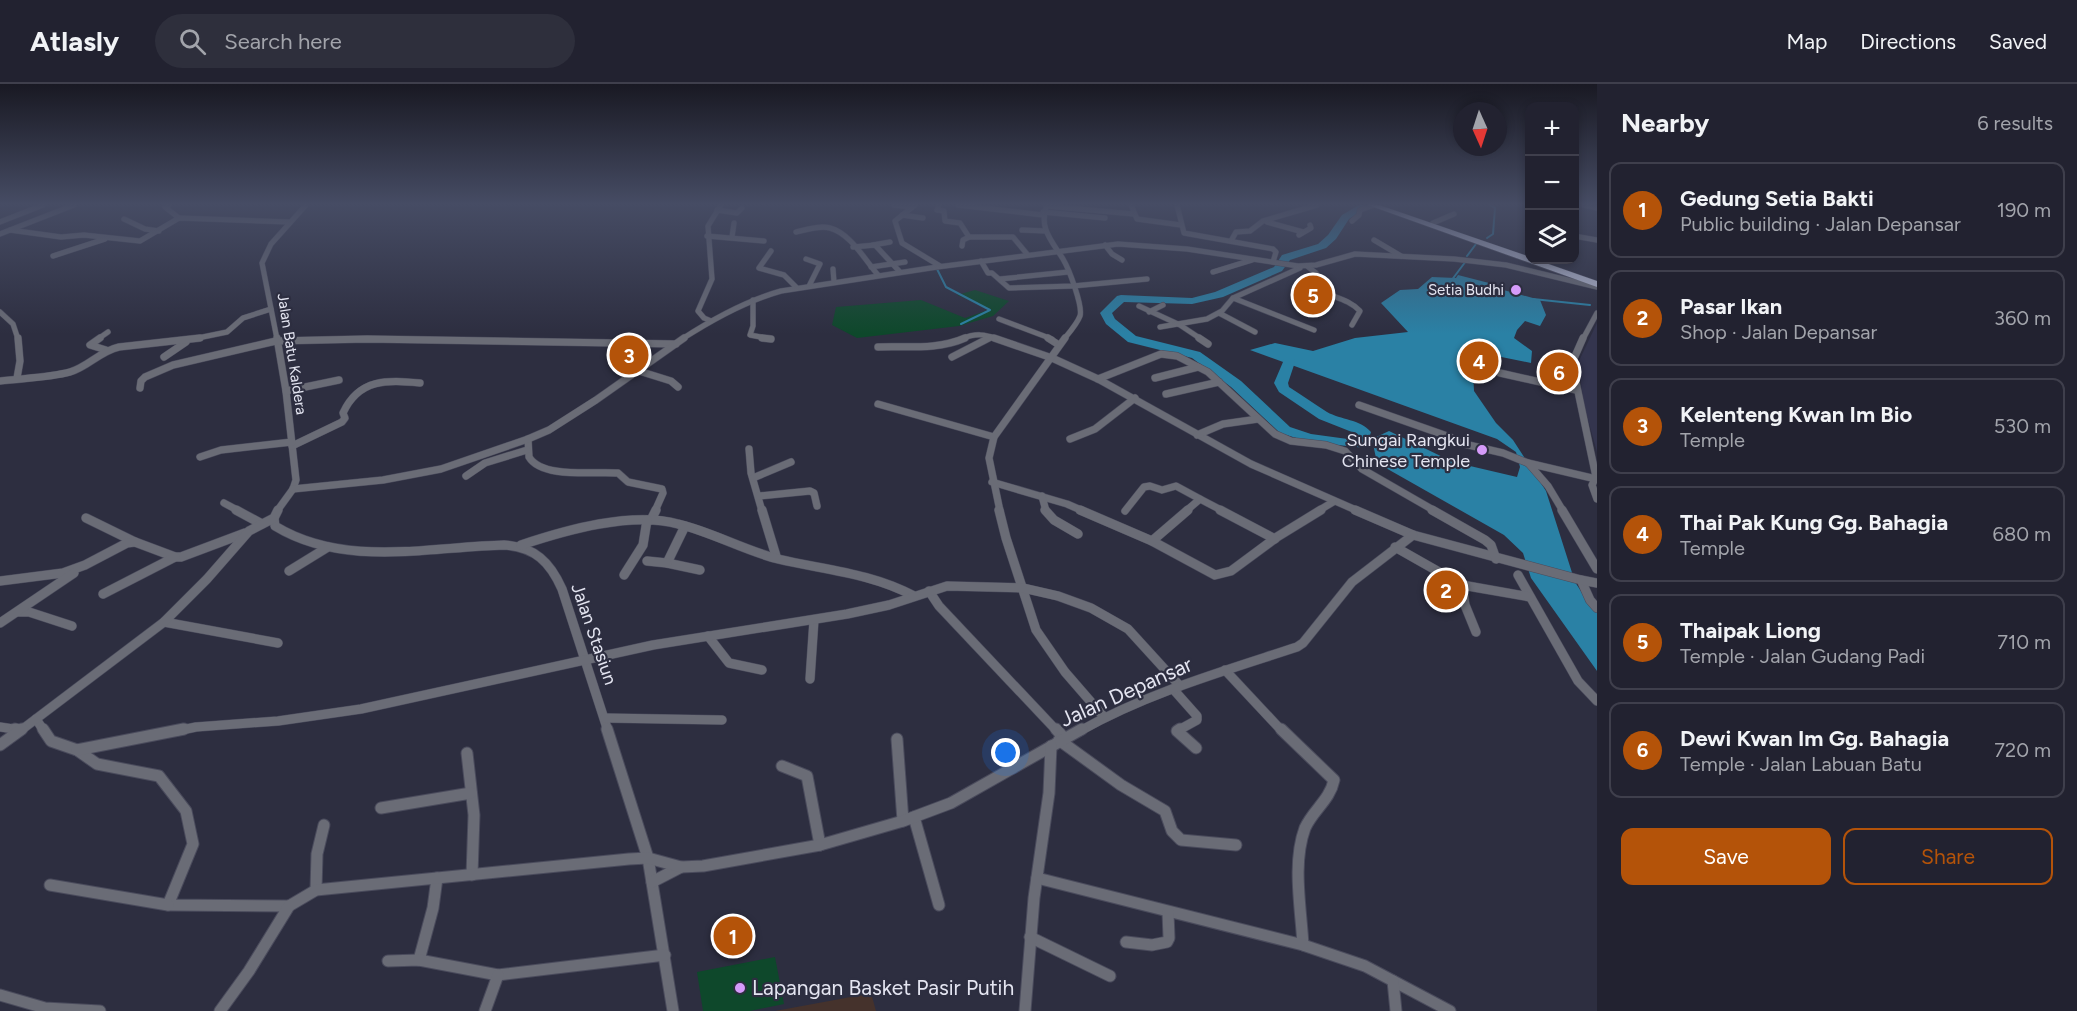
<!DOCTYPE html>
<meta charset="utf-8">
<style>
body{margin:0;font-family:Figtree,sans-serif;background:#2e2f3c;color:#f1f3f6}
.controls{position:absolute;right:18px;top:18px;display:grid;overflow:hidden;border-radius:12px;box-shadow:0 3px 9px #0003}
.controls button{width:54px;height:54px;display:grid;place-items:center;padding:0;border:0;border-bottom:2px solid #3f3f4c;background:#222230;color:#f1f3f6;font:30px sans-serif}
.compass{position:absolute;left:1453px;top:18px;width:54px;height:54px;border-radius:50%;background:#222230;box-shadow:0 3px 9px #0003;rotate:177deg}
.you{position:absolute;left:1006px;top:669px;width:21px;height:21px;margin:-15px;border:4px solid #fff;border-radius:50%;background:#1a73e8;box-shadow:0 0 0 9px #1a73e833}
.badge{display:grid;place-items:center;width:39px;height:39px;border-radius:50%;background:#b45309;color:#fff;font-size:20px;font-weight:700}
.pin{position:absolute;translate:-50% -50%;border:3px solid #fff;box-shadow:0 2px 6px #0006}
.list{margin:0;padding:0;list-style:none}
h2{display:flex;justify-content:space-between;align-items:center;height:78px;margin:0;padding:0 24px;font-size:26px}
h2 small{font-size:20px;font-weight:400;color:#a2a4ab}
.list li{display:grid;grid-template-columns:39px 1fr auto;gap:18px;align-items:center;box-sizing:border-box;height:96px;margin:0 12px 12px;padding:0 12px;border:2px solid #3f3f4c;border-radius:12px}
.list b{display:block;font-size:22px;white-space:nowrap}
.list p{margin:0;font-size:20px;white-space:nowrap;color:#a2a4ab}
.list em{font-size:20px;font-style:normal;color:#a2a4ab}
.actions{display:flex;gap:12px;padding:18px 24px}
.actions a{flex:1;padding:14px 0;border:2px solid #b45309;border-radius:12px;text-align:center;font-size:21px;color:#b45309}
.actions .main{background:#b45309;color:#fff}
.icon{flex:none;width:33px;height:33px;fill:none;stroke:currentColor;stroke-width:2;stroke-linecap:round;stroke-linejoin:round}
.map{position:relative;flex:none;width:1597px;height:927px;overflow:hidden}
header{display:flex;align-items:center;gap:36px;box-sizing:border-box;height:84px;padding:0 30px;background:#222230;border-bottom:2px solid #3f3f4c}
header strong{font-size:28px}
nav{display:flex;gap:33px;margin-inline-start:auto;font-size:21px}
.search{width:420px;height:54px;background:#2e2f3c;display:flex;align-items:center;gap:15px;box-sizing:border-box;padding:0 21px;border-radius:33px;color:#a2a4ab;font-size:22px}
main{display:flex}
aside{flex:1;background:#222230}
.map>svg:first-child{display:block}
.built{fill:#34354e}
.education{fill:#45322c}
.green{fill:#0e482b}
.water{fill:#2a81a5}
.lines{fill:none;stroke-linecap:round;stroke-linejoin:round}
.stream{stroke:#2a81a5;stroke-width:2}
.river{fill:#2a81a5;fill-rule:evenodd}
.street-far3-casing{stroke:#4a4b5c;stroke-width:6}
.street-far2-casing{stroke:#4a4b5c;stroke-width:8}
.street-far1-casing{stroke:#4a4b5c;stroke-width:10}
.street-casing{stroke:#4a4b5c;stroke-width:13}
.secondary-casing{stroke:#4a4b5c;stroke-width:2}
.highway-casing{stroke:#4a4b5c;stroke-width:1}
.street-far3{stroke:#6a6c76;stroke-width:5}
.street-far2{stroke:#6a6c76;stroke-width:7}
.street-far1{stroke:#6a6c76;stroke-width:9}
.street{stroke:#6a6c76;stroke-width:11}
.secondary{fill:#8b8e9d;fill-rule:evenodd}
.highway{fill:#bbc0d7;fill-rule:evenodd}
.poi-dot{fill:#d59bfa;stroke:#2d2e40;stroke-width:2}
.labels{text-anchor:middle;stroke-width:4.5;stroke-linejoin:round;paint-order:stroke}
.far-poi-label{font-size:15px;fill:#e4e5f1;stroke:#2d2e40;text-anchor:end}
.far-street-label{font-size:15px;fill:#e4e5f1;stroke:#2d2e40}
.poi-label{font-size:18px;fill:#e4e5f1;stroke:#2d2e40;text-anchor:end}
.street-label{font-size:18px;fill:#e4e5f1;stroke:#2d2e40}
.near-street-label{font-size:21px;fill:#e4e5f1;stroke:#2d2e40}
.near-poi-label{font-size:21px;fill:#e4e5f1;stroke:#2d2e40;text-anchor:start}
</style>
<header>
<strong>Atlasly</strong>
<div class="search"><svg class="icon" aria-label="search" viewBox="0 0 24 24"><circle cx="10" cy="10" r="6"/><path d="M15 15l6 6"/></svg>Search here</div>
<nav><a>Map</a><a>Directions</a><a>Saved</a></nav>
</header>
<main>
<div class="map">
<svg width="1597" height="927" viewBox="0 0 1597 927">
<rect width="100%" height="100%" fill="#2d2e40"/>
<path class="built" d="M1597,239V368L1584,321L1578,279Z"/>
<path class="education" d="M871,909L876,927H775L840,915Z"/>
<g class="green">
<path d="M975,206L1009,217L993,232L959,242L857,254L832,241L836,223L921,216L965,234L991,225L957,211Z"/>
<path d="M775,873L784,920L750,927H703L697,888Z"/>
</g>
<path class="water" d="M1458,191L1489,199V202L1540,216L1546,231L1540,242L1525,237L1517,246L1514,254L1532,267L1531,279L1472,267L1474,307L1496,339L1513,356L1546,407L1575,498L1592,524L1597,527V587L1531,494L1523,469L1504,451L1377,379L1372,355L1389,347L1453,378L1517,393L1520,383L1516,368L1497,355L1250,266L1275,259L1313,267L1355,254L1408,248L1381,219L1400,206L1418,205L1432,193L1456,194Z"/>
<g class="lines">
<g class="stream">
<path d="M1487,154L1493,150L1495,124L1490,121"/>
<path d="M1467,172L1476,160"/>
<path d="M936,183L946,203L990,226L961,240"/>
<path d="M1451,197L1466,177"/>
<path d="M1533,215L1590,221"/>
</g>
<path class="river" d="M1359,121H1371L1349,135L1336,155L1326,164L1290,176L1282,187L1223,213L1192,220L1124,218L1112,229L1115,235L1136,252L1200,268L1241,297L1290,343L1311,350L1355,356L1357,350L1319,335L1279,308L1274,299L1283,278L1284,275H1294L1295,278L1288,299L1289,303C1302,311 1314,320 1327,328C1341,336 1360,335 1371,348L1366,364L1309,358L1280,349L1231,303L1192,274L1128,258L1106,240L1100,229L1117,212L1121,211L1192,214L1215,208L1274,183L1282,171L1318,160L1328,151L1342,131Z"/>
<defs>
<g id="street-far3">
<path d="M169,121L165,123L179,134"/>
<path d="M894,121L912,123"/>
<path d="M915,121L895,137L902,159L940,182"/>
<path d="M939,121L937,126L944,127L945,137L960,139L969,153"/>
<path d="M958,121L1043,131"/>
<path d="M1047,121C1038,144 1052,157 1063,175C1069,185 1083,222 1080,232C1077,240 1069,249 1064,255"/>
<path d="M1131,121L1137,135L1181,141"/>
<path d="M1177,121L1184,149L1273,165L1276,168L1273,178"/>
<path d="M1584,121L1597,124"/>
<path d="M1046,122L1134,130"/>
<path d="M717,126L737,129L742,124"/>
<path d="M1043,128L1105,134"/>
<path d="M902,131L923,134"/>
<path d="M124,135L145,145L159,147"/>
<path d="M1352,137L1359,131L1360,126L1374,121"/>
<path d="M0,138L43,121"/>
<path d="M1267,138L1303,148"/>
<path d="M1433,139L1454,130"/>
<path d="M10,146L61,153L84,151L140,157L179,134L289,138"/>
<path d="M1022,146L1046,147"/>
<path d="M796,148C806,146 819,141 830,144C850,149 865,176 878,191"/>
<path d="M0,150L74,121"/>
<path d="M1299,151L1311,144L1310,141"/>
<path d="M707,152L764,157"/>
<path d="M1574,152L1597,156"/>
<path d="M732,153L734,139"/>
<path d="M1374,156L1401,172"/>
<path d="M1231,157L1236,148L1250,147L1263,137L1317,121"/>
<path d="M873,161L890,158"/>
<path d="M1105,161L1112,170L1122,176"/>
<path d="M962,162L963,156L969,153H1013L1027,170"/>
<path d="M853,163L875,161L900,188"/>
<path d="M771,167L759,184L784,191L797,204"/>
<path d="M53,172L105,155"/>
<path d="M806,175L820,180L809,202"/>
<path d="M981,177L988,189H992L1009,204L1073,202L1147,195"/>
<path d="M1307,182L1316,189L1310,199C1324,213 1346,212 1360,227L1352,241"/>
<path d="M871,183L905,178"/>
<path d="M833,185L834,198"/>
<path d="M1213,188L1252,176"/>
<path d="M1000,195L1068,188"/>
<path d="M1233,214L1314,246"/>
<path d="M753,216V242L750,251L771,255"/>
<path d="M1139,222L1180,241L1201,255"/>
<path d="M0,228L13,240L18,255"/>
<path d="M1149,228L1163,221"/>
<path d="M1219,229L1255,248"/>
<path d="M999,235L1052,255"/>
<path d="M711,237L704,234L698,227L712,195L708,142L721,121"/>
<path d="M1160,243L1207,235L1222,227L1233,214L1300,184"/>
<path d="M98,255L108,248"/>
<path d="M193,255L227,248L243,234L271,225"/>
<path d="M277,255L262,179L271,160L306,121"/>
<path d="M347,255H394"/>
<path d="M682,255C713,235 745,217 781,207L937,183L1118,160L1187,165L1298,182L1316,181L1355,170L1454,175L1506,181L1597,203"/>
<path d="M961,255C976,249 984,250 999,255"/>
<path d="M986,255L991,253"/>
<path d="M1583,255L1597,229"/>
</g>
<g id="street-far2">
<path d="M100,254L90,261L106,266"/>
<path d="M277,254L286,307L296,396L293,405L277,427"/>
<path d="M762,254L771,255"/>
<path d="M994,254L1052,274L1098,295L1251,380L1358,427"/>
<path d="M1048,254L1059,261"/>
<path d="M1199,254L1208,260"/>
<path d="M1583,254L1572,279L1596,393L1592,401L1597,415"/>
<path d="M878,263C907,262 938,266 965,254"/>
<path d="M164,273L186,258"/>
<path d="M952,273L989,254"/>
<path d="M639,287L671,297L678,303"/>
<path d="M1500,289L1576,306"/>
<path d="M17,294L20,277L18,254"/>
<path d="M1155,294L1198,283"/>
<path d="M1098,295L1161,270L1177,272L1208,288L1275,350L1291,357L1326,361L1345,367L1362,385L1435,427"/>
<path d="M0,297C23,294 48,294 70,288C88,283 100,267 119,263L200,254"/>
<path d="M140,304L141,297L145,293L173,281L276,257L367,255L676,260"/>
<path d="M286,307L339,296"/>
<path d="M1166,310L1219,298"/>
<path d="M878,320L994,353"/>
<path d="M1359,321L1450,353L1460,359L1503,369L1528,379"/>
<path d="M1197,351L1223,340L1258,335"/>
<path d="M528,355L529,373C542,395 595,387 618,389L628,398L662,405L663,409L655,427"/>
<path d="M1070,355L1095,345L1135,314"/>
<path d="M292,362L342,338L345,334L343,329C359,294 388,296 420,299"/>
<path d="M749,365L751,389L762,427"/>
<path d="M200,373L221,366L292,358"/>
<path d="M466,392L485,379L527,366"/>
<path d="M753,394L791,378"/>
<path d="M992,398L1067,420L1083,427"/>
<path d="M293,405L383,396L441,385L528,355L549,346L596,316L684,254"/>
<path d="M759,412L810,407L814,409L817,422"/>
<path d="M1042,412L1046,427"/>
<path d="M224,419L239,427"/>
<path d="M1000,427L989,374L994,353L1065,254"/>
<path d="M1125,427L1144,403L1150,402L1162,406L1176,402L1200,415"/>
<path d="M1186,427L1200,415L1223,427"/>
<path d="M1318,427L1333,418"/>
<path d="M1563,427L1548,402L1528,379L1596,395"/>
</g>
<g id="street-far1">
<path d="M236,426L262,440"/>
<path d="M762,426L776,472"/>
<path d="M999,426L1006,454L1036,546L1065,588L1104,633"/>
<path d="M1045,426L1054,436L1078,450"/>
<path d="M1080,426L1152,457L1215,491L1231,487L1277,453L1321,426"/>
<path d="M1220,426L1275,455"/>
<path d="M1355,426L1413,451L1581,496L1590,516L1597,524"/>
<path d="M1432,426L1485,456L1491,461L1496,475"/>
<path d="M1562,426L1597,485"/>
<path d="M86,434L135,458"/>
<path d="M274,434L275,442C344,484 428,463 504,461C535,463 550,478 562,505L608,647"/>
<path d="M651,436L656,426"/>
<path d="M685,442L667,479L700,486"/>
<path d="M1152,457L1188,426"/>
<path d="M521,461C566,446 632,427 678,440C712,448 743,466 778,475C825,486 871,489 914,512"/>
<path d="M1395,463L1462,501L1465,521L1476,548"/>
<path d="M647,477L667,479"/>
<path d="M289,487L328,463"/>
<path d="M624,491L643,461L647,436"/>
<path d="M1518,491L1578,597L1597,617"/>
<path d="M1581,496L1597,499"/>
<path d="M0,497L63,489L85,481L127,459L135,458L175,473H181L245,449"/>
<path d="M1462,501L1530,513"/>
<path d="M929,507L939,522L1057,647"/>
<path d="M103,510L175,473"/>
<path d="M18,528H29L72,542"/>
<path d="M164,538L278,559"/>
<path d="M0,539L74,489"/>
<path d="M708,552L729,579L762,586"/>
<path d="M1225,586L1282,647"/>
<path d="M810,595L814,536"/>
<path d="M1173,605L1197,632V636L1177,647"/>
<path d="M605,634L722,636"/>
<path d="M36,635L44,647"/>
<path d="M0,643L20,646"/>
<path d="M20,647L164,538L207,495L249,447L274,434L278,426"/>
<path d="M177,647L196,643L278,637L361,625L653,561L847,530L889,521L947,502L1023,504L1058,512L1091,524L1128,545L1180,602"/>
<path d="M1080,647C1147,609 1224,587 1297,563L1303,559L1352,498L1413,451"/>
</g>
<g id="street">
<path d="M15,645L20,646"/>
<path d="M43,645L51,657L77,666L97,680L159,692L186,727L193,760L168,821L289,822"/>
<path d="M607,645L648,774L673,927"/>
<path d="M1056,645L1064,654"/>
<path d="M1180,645L1177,647L1196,664"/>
<path d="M1281,645L1334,696C1330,716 1313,726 1305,744C1292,779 1301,824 1303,861"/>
<path d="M897,655L903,737"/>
<path d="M1059,656L1121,701L1165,727L1172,747L1181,756L1236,761"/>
<path d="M0,661L22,645"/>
<path d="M77,666L184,645"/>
<path d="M467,669L474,731L472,791"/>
<path d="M782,682L807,692L820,761"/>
<path d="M381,724L471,709"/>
<path d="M914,733L939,821"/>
<path d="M1037,794L1303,861L1365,882L1450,927"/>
<path d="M652,798L681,783"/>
<path d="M50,801L168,821"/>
<path d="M316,806L317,770L324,741"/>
<path d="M1030,853L1110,892"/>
<path d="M1126,858L1152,861L1167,858L1169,854L1168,828"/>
<path d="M419,876L433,824L437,794"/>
<path d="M388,877L419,876L498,891L665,871"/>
<path d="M1393,897L1396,927"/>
<path d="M0,911L45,924L100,927"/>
<path d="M220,927L249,887L289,822L316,806L629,775L648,774L681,783L703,782L820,761L903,737L951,719L1082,645"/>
<path d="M485,927L498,891"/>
<path d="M1025,927L1034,814L1049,709L1051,662"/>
</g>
<path id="secondary" d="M1574,121H1579L1574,123Z"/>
<path id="highway" d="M1368,121H1379L1530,173V176H1537L1597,197V203Z"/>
</defs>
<use href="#street-far3" class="street-far3-casing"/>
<use href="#street-far2" class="street-far2-casing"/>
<use href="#street-far1" class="street-far1-casing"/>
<use href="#street" class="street-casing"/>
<use href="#secondary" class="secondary-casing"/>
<use href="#highway" class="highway-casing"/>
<use href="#street-far3" class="street-far3"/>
<use href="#street-far2" class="street-far2"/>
<use href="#street-far1" class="street-far1"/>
<use href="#street" class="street"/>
<use href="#secondary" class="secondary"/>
<use href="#highway" class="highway"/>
</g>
<linearGradient id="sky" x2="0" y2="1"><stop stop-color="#191923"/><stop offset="0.48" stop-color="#464c64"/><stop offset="1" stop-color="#464c64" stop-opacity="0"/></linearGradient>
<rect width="1597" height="250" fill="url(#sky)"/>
<g class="poi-dot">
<circle cx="1516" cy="206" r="6"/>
<circle cx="1482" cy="366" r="6"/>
<circle cx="740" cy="904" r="6"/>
</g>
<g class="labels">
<g class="far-poi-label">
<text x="1504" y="211">Setia Budhi</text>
</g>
<g class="far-street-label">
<text transform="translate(292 270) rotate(81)" y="5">Jalan Batu Kaldera</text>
</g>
<g class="poi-label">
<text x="1470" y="362">Sungai Rangkui<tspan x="1470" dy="21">Chinese Temple</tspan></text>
</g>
<g class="street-label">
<text transform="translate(594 550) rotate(71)" y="6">Jalan Stasiun</text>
</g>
<g class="near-street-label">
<text transform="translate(1126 608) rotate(-24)" y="7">Jalan Depansar</text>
</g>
<g class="near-poi-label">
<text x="752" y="911">Lapangan Basket Pasir Putih</text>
</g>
</g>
</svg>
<div class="controls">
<button>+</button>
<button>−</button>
<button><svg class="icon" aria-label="layers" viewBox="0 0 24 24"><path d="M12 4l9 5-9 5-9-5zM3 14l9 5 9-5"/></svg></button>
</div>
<svg class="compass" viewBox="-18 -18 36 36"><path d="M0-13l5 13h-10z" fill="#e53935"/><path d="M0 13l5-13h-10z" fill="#a2a4ab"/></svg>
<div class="you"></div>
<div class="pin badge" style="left:733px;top:852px">1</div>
<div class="pin badge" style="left:1446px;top:506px">2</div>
<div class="pin badge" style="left:629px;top:271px">3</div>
<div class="pin badge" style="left:1479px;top:277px">4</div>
<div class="pin badge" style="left:1313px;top:211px">5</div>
<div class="pin badge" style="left:1559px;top:288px">6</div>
</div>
<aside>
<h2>Nearby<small>6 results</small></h2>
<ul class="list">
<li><span class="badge">1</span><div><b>Gedung Setia Bakti</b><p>Public building · Jalan Depansar</p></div><em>190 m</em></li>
<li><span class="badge">2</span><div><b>Pasar Ikan</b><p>Shop · Jalan Depansar</p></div><em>360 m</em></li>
<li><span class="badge">3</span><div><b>Kelenteng Kwan Im Bio</b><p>Temple</p></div><em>530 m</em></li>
<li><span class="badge">4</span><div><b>Thai Pak Kung Gg. Bahagia</b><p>Temple</p></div><em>680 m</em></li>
<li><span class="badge">5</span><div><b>Thaipak Liong</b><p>Temple · Jalan Gudang Padi</p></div><em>710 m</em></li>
<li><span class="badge">6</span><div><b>Dewi Kwan Im Gg. Bahagia</b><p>Temple · Jalan Labuan Batu</p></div><em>720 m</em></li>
</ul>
<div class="actions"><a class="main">Save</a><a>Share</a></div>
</aside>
</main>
